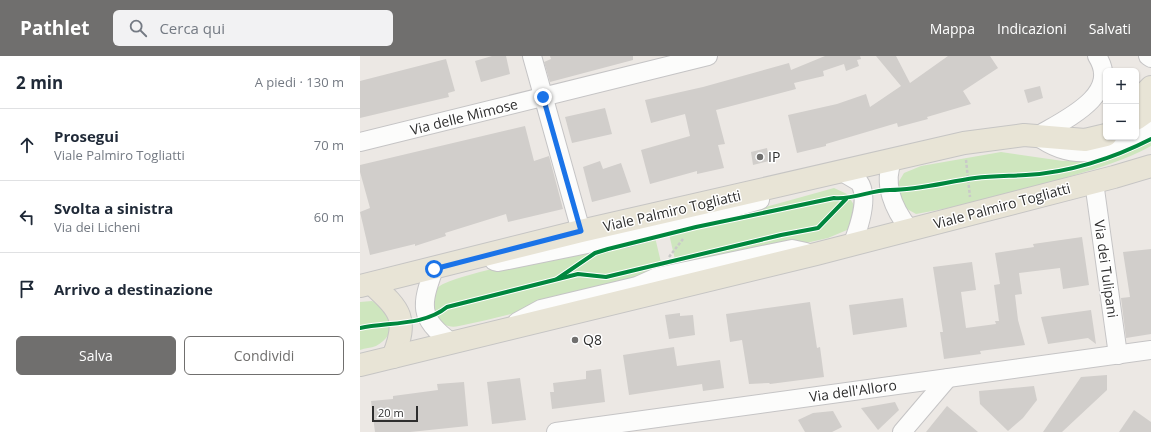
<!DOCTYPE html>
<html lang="it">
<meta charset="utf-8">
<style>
body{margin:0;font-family:"Open Sans",sans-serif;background:#f2f2f3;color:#1f2937}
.controls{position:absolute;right:12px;top:12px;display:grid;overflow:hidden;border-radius:6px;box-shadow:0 1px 3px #0004}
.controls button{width:36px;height:36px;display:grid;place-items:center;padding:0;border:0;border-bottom:1px solid #e0e1e3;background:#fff;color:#1f2937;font:20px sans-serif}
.scale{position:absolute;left:12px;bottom:10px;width:46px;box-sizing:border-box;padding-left:4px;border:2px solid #2e2e2e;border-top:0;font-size:11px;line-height:14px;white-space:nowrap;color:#2e2e2e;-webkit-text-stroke:3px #fff;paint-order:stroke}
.stop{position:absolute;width:12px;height:12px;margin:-9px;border:3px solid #1a73e8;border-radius:50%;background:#fff}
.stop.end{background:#1a73e8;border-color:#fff;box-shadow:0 1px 4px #0008}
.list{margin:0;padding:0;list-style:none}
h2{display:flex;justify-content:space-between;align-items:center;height:52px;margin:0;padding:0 16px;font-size:17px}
h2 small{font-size:13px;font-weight:400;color:#747a83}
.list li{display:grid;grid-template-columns:26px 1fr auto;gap:12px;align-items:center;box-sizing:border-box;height:72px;padding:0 16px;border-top:1px solid #e0e1e3}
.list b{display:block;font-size:15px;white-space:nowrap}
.list p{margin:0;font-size:13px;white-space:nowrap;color:#747a83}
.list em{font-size:13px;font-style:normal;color:#747a83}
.actions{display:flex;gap:8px;padding:12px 16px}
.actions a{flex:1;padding:9px 0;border:1px solid #706f6e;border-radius:6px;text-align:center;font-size:14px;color:#706f6e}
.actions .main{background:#706f6e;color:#fff}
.icon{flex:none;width:22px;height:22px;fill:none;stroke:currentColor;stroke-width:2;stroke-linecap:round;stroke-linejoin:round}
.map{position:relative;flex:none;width:791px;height:376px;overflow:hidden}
header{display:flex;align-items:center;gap:24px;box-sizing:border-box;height:56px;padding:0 20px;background:#706f6e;color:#fff}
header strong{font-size:19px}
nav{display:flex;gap:22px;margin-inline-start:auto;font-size:14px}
.search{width:280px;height:36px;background:#f2f2f3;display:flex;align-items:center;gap:10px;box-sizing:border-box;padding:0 14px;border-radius:6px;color:#747a83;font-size:15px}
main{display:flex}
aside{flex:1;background:#fff}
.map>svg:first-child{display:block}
.green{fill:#cee6be}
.building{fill:#d1cecb}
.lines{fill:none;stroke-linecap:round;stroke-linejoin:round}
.minor-casing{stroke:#c5c4c5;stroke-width:20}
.major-casing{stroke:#c6c5c4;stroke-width:24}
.path{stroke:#c9c9c8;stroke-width:2.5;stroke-dasharray:3 2;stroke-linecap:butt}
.minor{stroke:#fcfcfb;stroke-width:18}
.major{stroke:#e8e4d6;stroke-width:22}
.cycleway-casing{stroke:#fff;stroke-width:6}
.cycleway{stroke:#00873e;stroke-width:4}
.route{stroke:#1a73e8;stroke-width:5}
.poi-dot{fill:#706f6e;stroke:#fff;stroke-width:1.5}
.labels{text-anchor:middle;stroke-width:3;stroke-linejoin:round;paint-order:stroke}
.street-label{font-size:14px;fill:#2e2e2e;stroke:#fff}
.poi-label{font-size:14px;fill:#2e2e2e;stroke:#fff;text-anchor:start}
</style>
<header>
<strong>Pathlet</strong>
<div class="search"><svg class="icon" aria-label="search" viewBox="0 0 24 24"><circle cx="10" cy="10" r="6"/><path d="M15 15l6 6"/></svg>Cerca qui</div>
<nav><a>Mappa</a><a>Indicazioni</a><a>Salvati</a></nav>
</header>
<main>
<aside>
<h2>2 min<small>A piedi · 130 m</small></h2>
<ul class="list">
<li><svg class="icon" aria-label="ahead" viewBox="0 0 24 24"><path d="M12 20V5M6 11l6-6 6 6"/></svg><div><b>Prosegui</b><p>Viale Palmiro Togliatti</p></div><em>70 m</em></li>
<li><svg class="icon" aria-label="left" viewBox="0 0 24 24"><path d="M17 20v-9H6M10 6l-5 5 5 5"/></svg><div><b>Svolta a sinistra</b><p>Via dei Licheni</p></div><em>60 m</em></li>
<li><svg class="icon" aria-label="arrive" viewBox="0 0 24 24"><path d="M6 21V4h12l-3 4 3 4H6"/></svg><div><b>Arrivo a destinazione</b></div></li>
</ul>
<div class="actions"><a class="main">Salva</a><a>Condividi</a></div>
</aside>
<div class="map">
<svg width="791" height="376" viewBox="0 0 791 376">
<rect width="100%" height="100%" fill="#ece8e4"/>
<g class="green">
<path d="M791,76V90C766,104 738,112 711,120C660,136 609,149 556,158L542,150L536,142L538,127L544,117L561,110L641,96L703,105L736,101Z"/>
<path d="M474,132L487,138L494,149L495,161L487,174L468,182L318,216L309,178Z"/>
<path d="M295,181L303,215C236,234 168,256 99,270C73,276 60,239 83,228C99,221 116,217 132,213C186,199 241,191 295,181Z"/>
<path d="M12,245C31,257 40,277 16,290C11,292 5,292 0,294V246Z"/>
</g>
<g class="building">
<path d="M132,0H146L150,18L121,26L115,5Z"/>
<path d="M190,0H273V4L190,26L184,6L191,3Z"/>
<path d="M465,0H500L501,3L497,4L499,10L486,15L484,8L463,15L464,20L434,27L436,33L356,54L365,88L358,89L364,112L337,118V115L290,128L281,94L330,80L325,58L291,67L285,44L343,31L429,7L431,14Z"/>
<path d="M516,0H536L550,27L588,0H630L638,12L603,35L611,48L567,61L568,63L538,71L537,67L466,88V90L437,97L428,59L477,48L506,38L510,51L541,30Z"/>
<path d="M86,3L95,35L88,37L89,41L0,62V25Z"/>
<path d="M680,30L683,42L668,47L664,34Z"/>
<path d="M245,52L252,78L212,87L205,61Z"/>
<path d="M165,70L174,105L189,100L203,153L148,166L146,158L85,177L86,180L55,190V188L10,199L0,156L10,152L0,116V109Z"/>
<path d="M407,92L409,105L393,109L391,96Z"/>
<path d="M240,105L243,113L261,107L271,136L232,146L223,111Z"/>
<path d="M722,181L729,229L703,233L700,212L659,217L662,238L655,239L658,264L665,289L620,295L621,298L584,303L580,276H583L573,211L612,206L616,234L601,236L606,272L636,268L635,265H639L634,229L640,228L635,197L674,191L673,188Z"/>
<path d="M791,193V278L766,282L761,242L770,241L763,196Z"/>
<path d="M543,242L547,271L493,279L489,249Z"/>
<path d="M450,246L457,292L460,291L464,321L410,328L409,327L389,328L382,284L370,286L366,258Z"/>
<path d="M731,254L736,288L728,282L688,288L681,261Z"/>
<path d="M320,257V260L333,259L335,279L309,283L305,259Z"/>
<path d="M314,291L317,310L360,304L364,332L343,335L342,328L269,339L263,299Z"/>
<path d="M241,313L245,346L192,353L190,336H194L193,327L226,323V315Z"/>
<path d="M747,319V334L702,376H683L721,321Z"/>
<path d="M160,322L166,364L132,368L127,326Z"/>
<path d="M104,326L108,370L50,376H15L11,345L33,343V340L78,334L77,328Z"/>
<path d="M674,330L677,344L663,362L648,375L620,348L619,335Z"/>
<path d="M535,346L539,354L518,374L501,352Z"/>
<path d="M587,350L618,376H566Z"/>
<path d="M774,354L791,366V376H759Z"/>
<path d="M473,355L482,371L472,376H445L438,364L453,357Z"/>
</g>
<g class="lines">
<defs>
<g id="minor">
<path d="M172,0L221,175"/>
<path d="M737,0C762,39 704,64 677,80C709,104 741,99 775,81"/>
<path d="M788,0L791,2"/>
<path d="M776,81L791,71"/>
<path d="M0,86L348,0"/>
<path d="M533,103C522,128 534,154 550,174"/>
<path d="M482,116L499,126C510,141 498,174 492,189"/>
<path d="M734,126L758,299"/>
<path d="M134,205L138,206L247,184L265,182L400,144"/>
<path d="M74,213C61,249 58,262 91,286"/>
<path d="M157,266L181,253L277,230L297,221L432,193L446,196"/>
<path d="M196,376L791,294"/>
<path d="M542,376L588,322"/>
</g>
<g id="major">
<path d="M776,46L791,31"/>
<path d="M776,63L791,52"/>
<path d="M12,228C40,254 49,262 33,301"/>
<path d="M0,230L221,175L604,87L664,79L725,84L746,79"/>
<path d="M0,309L456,198L754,121L791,110"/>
</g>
</defs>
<use href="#minor" class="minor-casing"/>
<use href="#major" class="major-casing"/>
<g class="path">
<path d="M606,104L610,141"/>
<path d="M309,201L323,183"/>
</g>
<use href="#minor" class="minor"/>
<use href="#major" class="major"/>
<defs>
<g id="cycleway">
<path d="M197,223L235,197L248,193L336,171L474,142C494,144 510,134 530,134C559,134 586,126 615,122C632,120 649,120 666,119C708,117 754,102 791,83"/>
<path d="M0,272C28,266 64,270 87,251L218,218L246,221L421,179L458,172L486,143"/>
</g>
</defs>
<use href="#cycleway" class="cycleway-casing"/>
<use href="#cycleway" class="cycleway"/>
</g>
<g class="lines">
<path class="route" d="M74,213L221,175L183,41"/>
</g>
<g class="poi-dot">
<circle cx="400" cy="101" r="4"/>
<circle cx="215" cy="284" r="4"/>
</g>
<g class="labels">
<g class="street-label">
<text transform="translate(104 61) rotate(-14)" y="5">Via delle Mimose</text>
<text transform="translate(642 150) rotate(-15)" y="5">Viale Palmiro Togliatti</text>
<text transform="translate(312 155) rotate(-13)" y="5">Viale Palmiro Togliatti</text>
<text transform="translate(746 213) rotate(82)" y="5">Via dei Tulipani</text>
<text transform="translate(493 335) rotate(-8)" y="5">Via dell'Alloro</text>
</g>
<g class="poi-label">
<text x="408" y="106">IP</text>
<text x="223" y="289">Q8</text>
</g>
</g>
</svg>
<div class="controls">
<button>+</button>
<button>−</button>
</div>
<div class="scale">20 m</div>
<div class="stop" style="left:74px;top:213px"></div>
<div class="stop end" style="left:183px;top:41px"></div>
</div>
</main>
